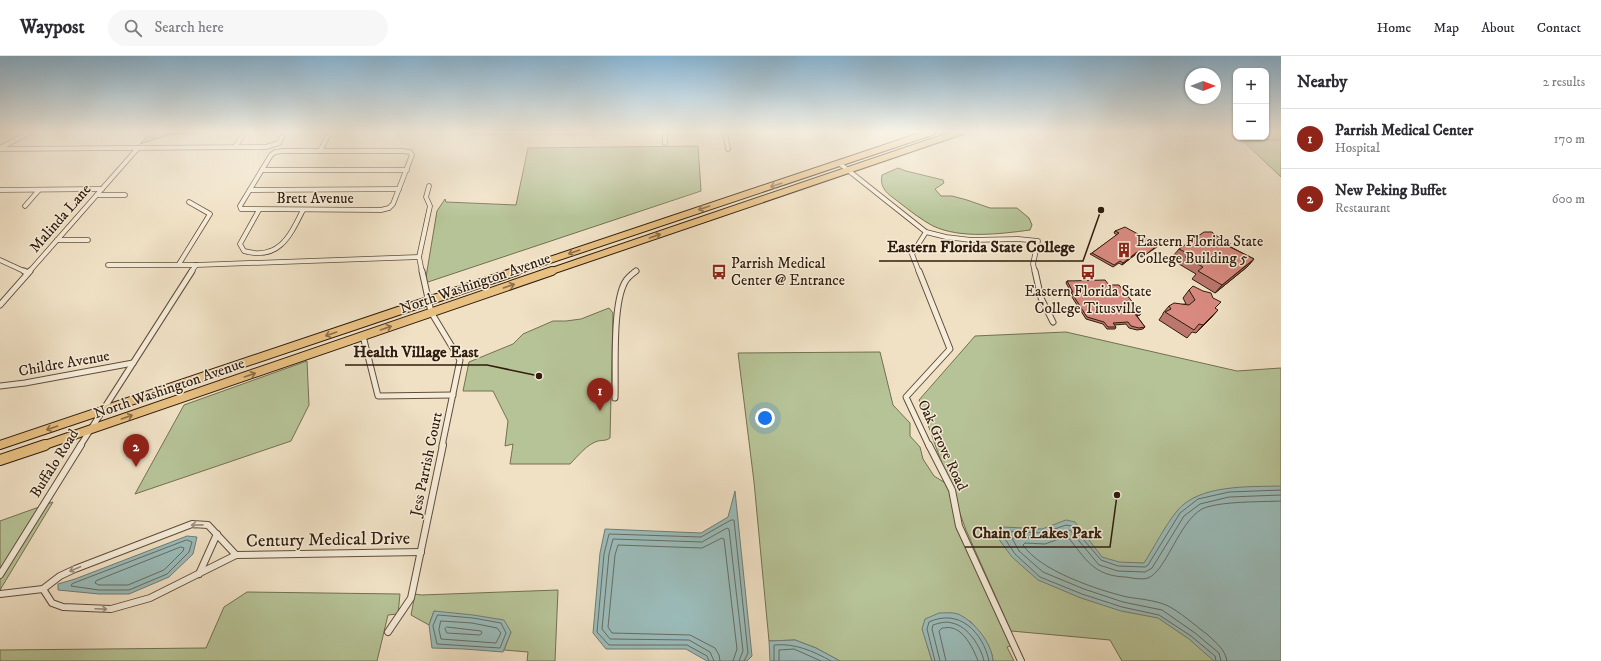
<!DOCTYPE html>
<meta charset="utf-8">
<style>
body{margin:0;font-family:"IM FELL DW Pica",serif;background:#f7f7f7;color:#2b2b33}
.controls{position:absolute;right:12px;top:12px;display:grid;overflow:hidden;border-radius:8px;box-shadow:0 1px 3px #0004}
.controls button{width:36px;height:36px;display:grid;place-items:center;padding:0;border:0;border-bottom:1px solid #e1e1e2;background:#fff;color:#2b2b33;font:20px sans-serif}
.compass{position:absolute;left:1185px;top:12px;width:36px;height:36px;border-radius:50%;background:#fff;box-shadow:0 1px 3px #0004;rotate:90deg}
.you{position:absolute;left:765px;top:362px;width:14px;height:14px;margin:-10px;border:3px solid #fff;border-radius:50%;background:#1a73e8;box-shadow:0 0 0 6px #1a73e833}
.badge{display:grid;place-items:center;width:26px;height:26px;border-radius:50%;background:#8f2418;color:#fff;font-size:13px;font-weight:700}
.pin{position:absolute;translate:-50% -33px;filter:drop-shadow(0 1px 2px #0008)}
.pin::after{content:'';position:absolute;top:21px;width:14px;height:12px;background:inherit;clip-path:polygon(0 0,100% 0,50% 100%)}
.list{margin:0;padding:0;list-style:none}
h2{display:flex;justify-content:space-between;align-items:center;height:52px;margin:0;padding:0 16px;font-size:17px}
h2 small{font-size:13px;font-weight:400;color:#7c7c81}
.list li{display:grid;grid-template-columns:26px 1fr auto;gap:12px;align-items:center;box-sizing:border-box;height:60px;padding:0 16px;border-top:1px solid #e1e1e2}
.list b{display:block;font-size:15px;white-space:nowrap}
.list p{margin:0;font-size:13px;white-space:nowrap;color:#7c7c81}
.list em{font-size:13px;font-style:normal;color:#7c7c81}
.icon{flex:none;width:22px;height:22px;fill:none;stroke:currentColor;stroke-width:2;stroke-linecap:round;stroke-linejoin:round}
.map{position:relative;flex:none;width:1281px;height:605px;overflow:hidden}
header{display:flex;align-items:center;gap:24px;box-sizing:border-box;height:56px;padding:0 20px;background:#fff;border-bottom:1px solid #e1e1e2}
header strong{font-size:19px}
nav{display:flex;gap:22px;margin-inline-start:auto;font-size:14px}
.search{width:280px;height:36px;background:#f7f7f7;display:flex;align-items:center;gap:10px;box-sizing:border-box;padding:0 14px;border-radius:22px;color:#7c7c81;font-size:15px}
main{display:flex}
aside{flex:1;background:#fff}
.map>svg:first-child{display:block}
.green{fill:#b6c397;stroke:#747052}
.water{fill:#9bbcba;stroke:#717c75}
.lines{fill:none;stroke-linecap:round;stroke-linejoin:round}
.shore{stroke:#666c64;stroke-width:1}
.street-far2-casing{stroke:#614d3b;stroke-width:5.5}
.street-far1-casing{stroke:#614d3b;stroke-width:7}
.street-casing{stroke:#614d3b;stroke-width:8}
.primary-far2-casing{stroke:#311c0d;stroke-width:8}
.primary-far1-casing{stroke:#311c0d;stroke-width:10}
.primary-casing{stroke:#311c0d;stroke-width:12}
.street-far2{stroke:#f5ecd9;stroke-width:4}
.street-far1{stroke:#f5ecd9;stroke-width:5}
.street{stroke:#f5ecd9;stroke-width:6}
.primary-far2{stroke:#e8c082;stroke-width:6}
.primary-far1{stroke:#e8c082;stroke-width:8}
.primary{stroke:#e8c082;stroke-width:10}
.wall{fill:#ba776e;stroke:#311c0d}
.shaded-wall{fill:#97615a;stroke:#311c0d}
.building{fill:#d88a80;stroke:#311c0d}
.oneway{stroke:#8c6e48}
.oneway2{stroke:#9d8e7d}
.labels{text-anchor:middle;stroke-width:3;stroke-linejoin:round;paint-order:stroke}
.street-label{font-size:15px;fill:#311c0d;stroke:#f5ecd9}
.poi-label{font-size:15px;fill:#311c0d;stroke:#f5ecd9;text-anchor:start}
.near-street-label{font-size:18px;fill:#311c0d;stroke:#f5ecd9}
.leader{fill:none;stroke:#311c0d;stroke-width:1.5}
.callout-dot{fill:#311c0d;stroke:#f5ecd9;stroke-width:1.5}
.callout-label{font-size:16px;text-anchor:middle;font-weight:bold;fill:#311c0d;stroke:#f5ecd9;stroke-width:3;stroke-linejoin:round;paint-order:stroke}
</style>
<header>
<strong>Waypost</strong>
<div class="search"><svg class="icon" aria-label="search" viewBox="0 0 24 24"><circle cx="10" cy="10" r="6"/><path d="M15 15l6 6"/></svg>Search here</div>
<nav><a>Home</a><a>Map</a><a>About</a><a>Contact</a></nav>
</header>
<main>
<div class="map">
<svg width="1281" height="605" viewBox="0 0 1281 605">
<rect width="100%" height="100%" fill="#f0e1c5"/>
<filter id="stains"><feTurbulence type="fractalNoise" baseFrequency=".005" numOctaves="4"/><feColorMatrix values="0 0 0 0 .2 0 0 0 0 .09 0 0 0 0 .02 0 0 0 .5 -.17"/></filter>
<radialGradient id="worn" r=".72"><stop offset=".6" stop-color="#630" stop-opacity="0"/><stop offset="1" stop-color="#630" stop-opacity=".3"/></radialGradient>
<g class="green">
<path d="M151,76H203L202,78H171L140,88Z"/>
<path d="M1266,76H1281V83L1247,84L1244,81H1266Z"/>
<path d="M1281,84V121L1243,85Z"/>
<path d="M698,90L701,135L425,227L437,155L445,143L446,146L516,149L528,92Z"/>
<path d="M898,112L906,115L943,124L944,127L935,133L941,140H952L967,144L990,152H1017L1029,162L1032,169L1030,174C1000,178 961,183 933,170C922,164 910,155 900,147C890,139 879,134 882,119Z"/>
<path d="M609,252L613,257L610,382C606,385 603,384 598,385C587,388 578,400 570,408H510L513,388L505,390L508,365L493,335H463L469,306L513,288L523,278L553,265H566L581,263Z"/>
<path d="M1066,276L1237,315L1281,312V605H1122L1110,584L1011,575L966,474L919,344L975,280Z"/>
<path d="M880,296L893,349L910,367V380L920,391L923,403L934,420L947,428L962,474L1014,589L1007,591L1014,605H993C992,590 979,576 970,565L928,591L932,605H840L816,592L795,584L769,585L754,426L738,297Z"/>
<path d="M307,305L309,349L291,385L135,438L184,349Z"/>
<path d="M53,446L0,534V465Z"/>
<path d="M558,534L555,605H527L528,596L504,594L511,576L434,555L429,569L411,559L415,538L421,539Z"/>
<path d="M247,536L400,538L398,558L388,559L377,605H0V594L206,592L224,551Z"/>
</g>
<g class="water">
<path d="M1281,430V605H1214L1189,583L1158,562L1121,555L1081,542L1038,524L1012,501L998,482L1003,471L1042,473L1066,464L1075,466L1102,501L1119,506L1144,507C1155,490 1164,471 1177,455C1199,428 1249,431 1281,430Z"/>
<path d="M735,435L752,600L747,605H707L686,593H606L593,577L600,497L605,473L701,477L728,461Z"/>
<path d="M187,480L197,481L193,498L169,521L129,538H99L58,534V528L75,523Z"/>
<path d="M434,555L473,559L504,564L511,576L503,596L464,593L432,592L429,569Z"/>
<path d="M939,557C945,557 953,556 958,558C974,565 992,587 993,605H932L922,573L925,563Z"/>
<path d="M795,584L816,592L840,605H770L769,585Z"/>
</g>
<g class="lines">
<g class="shore">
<path d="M187,484L192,486L189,496L167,518L129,534H99L71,530L72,528Z"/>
<path d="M181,491L184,492L183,495L164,514L128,529H99L95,527L96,525Z"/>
<path d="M438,559L473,562L501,567L506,577L500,592L437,588L433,570Z"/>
<path d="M441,565L472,567L497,572L501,577L496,587L441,583L439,574Z"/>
<path d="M447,571L481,575L482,577L480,579L447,577L445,573Z"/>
<path d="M709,605L707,600L687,589H609L597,576L604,498L609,478L701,481L731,464H734L748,597L744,605"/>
<path d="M714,605L710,596L689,584L610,583L602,573L609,498L613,483L702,486L727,472L729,473L743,595L739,605"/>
<path d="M720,605L719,599L715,592L690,579L612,577L608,571L615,499L618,489L702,492L722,482L724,483L737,593L733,605"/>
<path d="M774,605V589C795,587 813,595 831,605"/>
<path d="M779,605V594L794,593L821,605"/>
<path d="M935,605L927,573L929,566C959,552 983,576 989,605"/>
<path d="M940,605L932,573L933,569C939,567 946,565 952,567C968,570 981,591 984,605"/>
<path d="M946,605L939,575L942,572C945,572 949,571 952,572C965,575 974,594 978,605"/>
<path d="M1216,605L1215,600L1191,580L1159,559L1122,551L1082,538L1040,521L1015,498L1003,480L1006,475L1043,477L1066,469L1072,470L1101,504L1118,510L1145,511L1148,509L1180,457L1198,443L1229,436L1281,434"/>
<path d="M1221,605L1219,597L1195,577L1162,554L1123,546L1084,533L1043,516L1019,495L1012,482H1043L1070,474L1099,509L1118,515L1145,516L1152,512L1184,460L1200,448L1229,441L1281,439"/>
<path d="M1227,605C1225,593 1216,587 1208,579C1197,571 1178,554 1166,549C1154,544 1139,543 1127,541C1098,534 1040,515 1023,489L1025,487L1045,488L1067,480C1086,503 1093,520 1126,521C1132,522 1142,524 1148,522C1167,514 1178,467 1202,453C1218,445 1262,446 1281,445"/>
</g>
<defs>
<g id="street-far2">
<path d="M470,76H579"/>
<path d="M665,76V87"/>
<path d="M725,76L728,93"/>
<path d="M1179,76L1184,79"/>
<path d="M400,78L401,76"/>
<path d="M235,91L245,76"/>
<path d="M0,92L31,76"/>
<path d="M0,93L266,91L279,87L282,81"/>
<path d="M283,95H402L410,96L412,99L393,148L389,152L381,154L241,153L240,150L271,99L275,96Z"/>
<path d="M320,95L330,76"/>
<path d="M839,107L926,176L946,181L971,184L1018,183L1038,185L1033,208L1035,216"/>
<path d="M262,114H407"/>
<path d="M0,134L102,133"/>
<path d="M250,134L399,133"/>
<path d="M97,139H125"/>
<path d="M25,150L39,134"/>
<path d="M259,154L240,188L244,195C279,205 290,180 303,154"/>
<path d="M57,184H88"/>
<path d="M0,204L26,216"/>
<path d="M179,208L210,158L189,146"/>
<path d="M108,209H196L419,201"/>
<path d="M29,216L138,92"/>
<path d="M191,216L196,209"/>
<path d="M422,216L419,201L430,150L426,141L429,130"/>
<path d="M634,216L636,215"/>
<path d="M919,216L912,198L926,176"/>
</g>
<g id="street-far1">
<path d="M24,215L28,217"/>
<path d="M422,215L431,256L460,304L442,390"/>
<path d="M919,215L950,293L906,341L929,390"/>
<path d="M1035,215L1041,242L1053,266"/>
<path d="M0,249L30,215"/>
<path d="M363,280L378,340L453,339"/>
<path d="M0,330L25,327L133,307"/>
<path d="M615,342C616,314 612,249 625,226C627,222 632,218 636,215"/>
<path d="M80,390L192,215"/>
</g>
<g id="street">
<path d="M929,389L952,434L959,470L1021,605"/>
<path d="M199,518L217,478"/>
<path d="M0,519L81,389"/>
<path d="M43,533L52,547L63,551L111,553L150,542L236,499L421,496"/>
<path d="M0,538L43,533L60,520L75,513L192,468L208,469L236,499"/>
<path d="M388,576L411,542L443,389"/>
</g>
<g id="primary-far2">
<path d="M514,216L932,76"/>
<path d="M549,216L960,76"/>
</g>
<g id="primary-far1">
<path d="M0,389L517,215"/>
<path d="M42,390L552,215"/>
</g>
<path id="primary" d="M0,404L45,389"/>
</defs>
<use href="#street-far2" class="street-far2-casing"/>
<use href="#street-far1" class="street-far1-casing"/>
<use href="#street" class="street-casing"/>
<use href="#primary-far2" class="primary-far2-casing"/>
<use href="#primary-far1" class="primary-far1-casing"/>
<use href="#primary" class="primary-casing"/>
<use href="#street-far2" class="street-far2"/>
<use href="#street-far1" class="street-far1"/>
<use href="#street" class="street"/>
<use href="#primary-far2" class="primary-far2"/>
<use href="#primary-far1" class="primary-far1"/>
<use href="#primary" class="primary"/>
</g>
<g class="wall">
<path d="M1115,175L1158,189L1157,191L1142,201L1136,198L1122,209L1119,207L1113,211L1090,198L1092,197L1117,179L1114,177Z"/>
<path d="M1215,179L1229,190L1254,203L1247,211L1215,237L1192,223L1196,218L1179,208L1181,205L1173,200L1179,193Z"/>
<path d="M1067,225L1109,229L1140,259L1137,260L1145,271L1143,273L1137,274L1129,272L1126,268L1114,269L1116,271L1115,273H1107L1103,268L1086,263L1070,238L1071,236L1066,227Z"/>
<path d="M1189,234L1216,253L1211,262L1196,277L1192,276L1187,282L1159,264L1163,258V257L1169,250L1186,248L1183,242Z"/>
</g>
<g class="shaded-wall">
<path d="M1137,196L1136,198L1122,209L1123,207Z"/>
<path d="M1254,203L1247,211L1215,237L1222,229Z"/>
<path d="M1218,254L1211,262L1196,277L1203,269Z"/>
<path d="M1141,257L1140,259L1134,260L1135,258Z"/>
</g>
<g class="building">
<path d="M1125,171L1158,189L1144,200L1137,196L1123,207L1120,205L1114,209L1092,197L1119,177L1115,175Z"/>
<path d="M1204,176H1212L1215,179L1231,188L1228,190L1254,203L1222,229L1198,215L1203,211L1185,201L1189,198L1179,193Z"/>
<path d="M1105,224L1109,229H1119L1141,257L1135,258L1145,271L1139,272L1131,270L1128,266L1113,267L1116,271H1108L1104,266L1087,261L1071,236H1073L1067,225Z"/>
<path d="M1193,230L1203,235L1211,237L1213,242L1221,246L1215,252L1218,254L1203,269L1199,268L1194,274L1165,256L1171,253L1169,250L1174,247L1189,249L1195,244L1189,234Z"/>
</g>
<defs><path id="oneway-shaft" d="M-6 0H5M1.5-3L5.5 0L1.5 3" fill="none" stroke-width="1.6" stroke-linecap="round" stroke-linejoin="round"/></defs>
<g class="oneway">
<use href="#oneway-shaft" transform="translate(776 129) rotate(162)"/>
<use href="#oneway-shaft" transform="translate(704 152) rotate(161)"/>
<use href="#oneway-shaft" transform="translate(655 180) rotate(-19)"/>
<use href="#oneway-shaft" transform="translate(574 196) rotate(161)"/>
<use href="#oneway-shaft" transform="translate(509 230) rotate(-19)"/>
<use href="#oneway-shaft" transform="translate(386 272) rotate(-19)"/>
<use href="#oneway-shaft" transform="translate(331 278) rotate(161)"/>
<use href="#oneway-shaft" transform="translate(250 319) rotate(-19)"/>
<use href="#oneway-shaft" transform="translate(127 361) rotate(-19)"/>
<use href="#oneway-shaft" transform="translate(52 372) rotate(161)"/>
</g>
<g class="oneway2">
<use href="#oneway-shaft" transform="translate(197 469) rotate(179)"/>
<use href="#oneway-shaft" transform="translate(75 513) rotate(157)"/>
<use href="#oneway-shaft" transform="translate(101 553) rotate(2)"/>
</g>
<linearGradient id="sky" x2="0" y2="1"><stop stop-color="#89b7d6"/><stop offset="0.47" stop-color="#f8f2e5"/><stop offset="1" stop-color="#f8f2e5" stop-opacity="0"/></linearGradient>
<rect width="1281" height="161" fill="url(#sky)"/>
<defs>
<symbol id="building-bare" viewBox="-9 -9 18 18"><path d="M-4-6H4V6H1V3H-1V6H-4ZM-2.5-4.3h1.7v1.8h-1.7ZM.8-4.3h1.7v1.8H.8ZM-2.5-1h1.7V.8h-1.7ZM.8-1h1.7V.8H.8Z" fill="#8f2418" stroke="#f5ecd9" stroke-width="2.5" paint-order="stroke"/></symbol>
<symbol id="bus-bare" viewBox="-9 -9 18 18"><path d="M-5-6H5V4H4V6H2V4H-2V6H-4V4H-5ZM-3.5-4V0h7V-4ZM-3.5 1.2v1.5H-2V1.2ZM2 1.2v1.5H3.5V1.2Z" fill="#8f2418" stroke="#f5ecd9" stroke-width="2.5" paint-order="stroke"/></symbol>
</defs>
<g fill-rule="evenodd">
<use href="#building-bare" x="1113" y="183" width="22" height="22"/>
<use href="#bus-bare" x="708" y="205" width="22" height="22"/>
<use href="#bus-bare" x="1077" y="205" width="22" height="22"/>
</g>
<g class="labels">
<g class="street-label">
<text x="315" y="147">Brett Avenue</text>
<text transform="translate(60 162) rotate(-49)" y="5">Malinda Lane</text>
<text transform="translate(475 227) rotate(-19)" y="5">North Washington Avenue</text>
<text transform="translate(64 307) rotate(-10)" y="5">Childre Avenue</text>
<text transform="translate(169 332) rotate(-19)" y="5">North Washington Avenue</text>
<text transform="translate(943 389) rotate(65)" y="5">Oak Grove Road</text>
<text transform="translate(54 407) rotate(-58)" y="5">Buffalo Road</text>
<text transform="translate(426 408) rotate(-78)" y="5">Jess Parrish Court</text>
</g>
<g class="poi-label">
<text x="1136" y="190">Eastern Florida State<tspan x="1136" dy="17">College Building 5</tspan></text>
<text x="731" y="212">Parrish Medical<tspan x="731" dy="17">Center @ Entrance</tspan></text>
<text x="1088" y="240" text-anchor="middle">Eastern Florida State<tspan x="1088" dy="17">College Titusville</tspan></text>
</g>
<g class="near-street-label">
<text transform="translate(328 483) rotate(-1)" y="6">Century Medical Drive</text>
</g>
</g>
<path class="leader" d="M1101 154L1083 205H879M539 320L487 309H345M1117 439L1110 491H965"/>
<g class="callout-dot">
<circle cx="1101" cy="154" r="4"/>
<circle cx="539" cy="320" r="4"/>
<circle cx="1117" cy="439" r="4"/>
</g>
<g class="callout-label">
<text x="981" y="196">Eastern Florida State College</text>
<text x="416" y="301">Health Village East</text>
<text x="1037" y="482">Chain of Lakes Park</text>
</g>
<rect width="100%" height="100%" filter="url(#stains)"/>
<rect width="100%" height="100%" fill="url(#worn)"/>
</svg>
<div class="controls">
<button>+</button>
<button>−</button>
</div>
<svg class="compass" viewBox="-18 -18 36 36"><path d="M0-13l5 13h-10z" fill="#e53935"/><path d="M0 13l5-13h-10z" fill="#7c7c81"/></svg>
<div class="you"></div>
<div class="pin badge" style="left:600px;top:355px">1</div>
<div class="pin badge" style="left:136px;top:411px">2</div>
</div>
<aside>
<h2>Nearby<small>2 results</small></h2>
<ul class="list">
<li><span class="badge">1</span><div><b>Parrish Medical Center</b><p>Hospital</p></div><em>170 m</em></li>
<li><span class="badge">2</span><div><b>New Peking Buffet</b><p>Restaurant</p></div><em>600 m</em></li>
</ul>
</aside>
</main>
